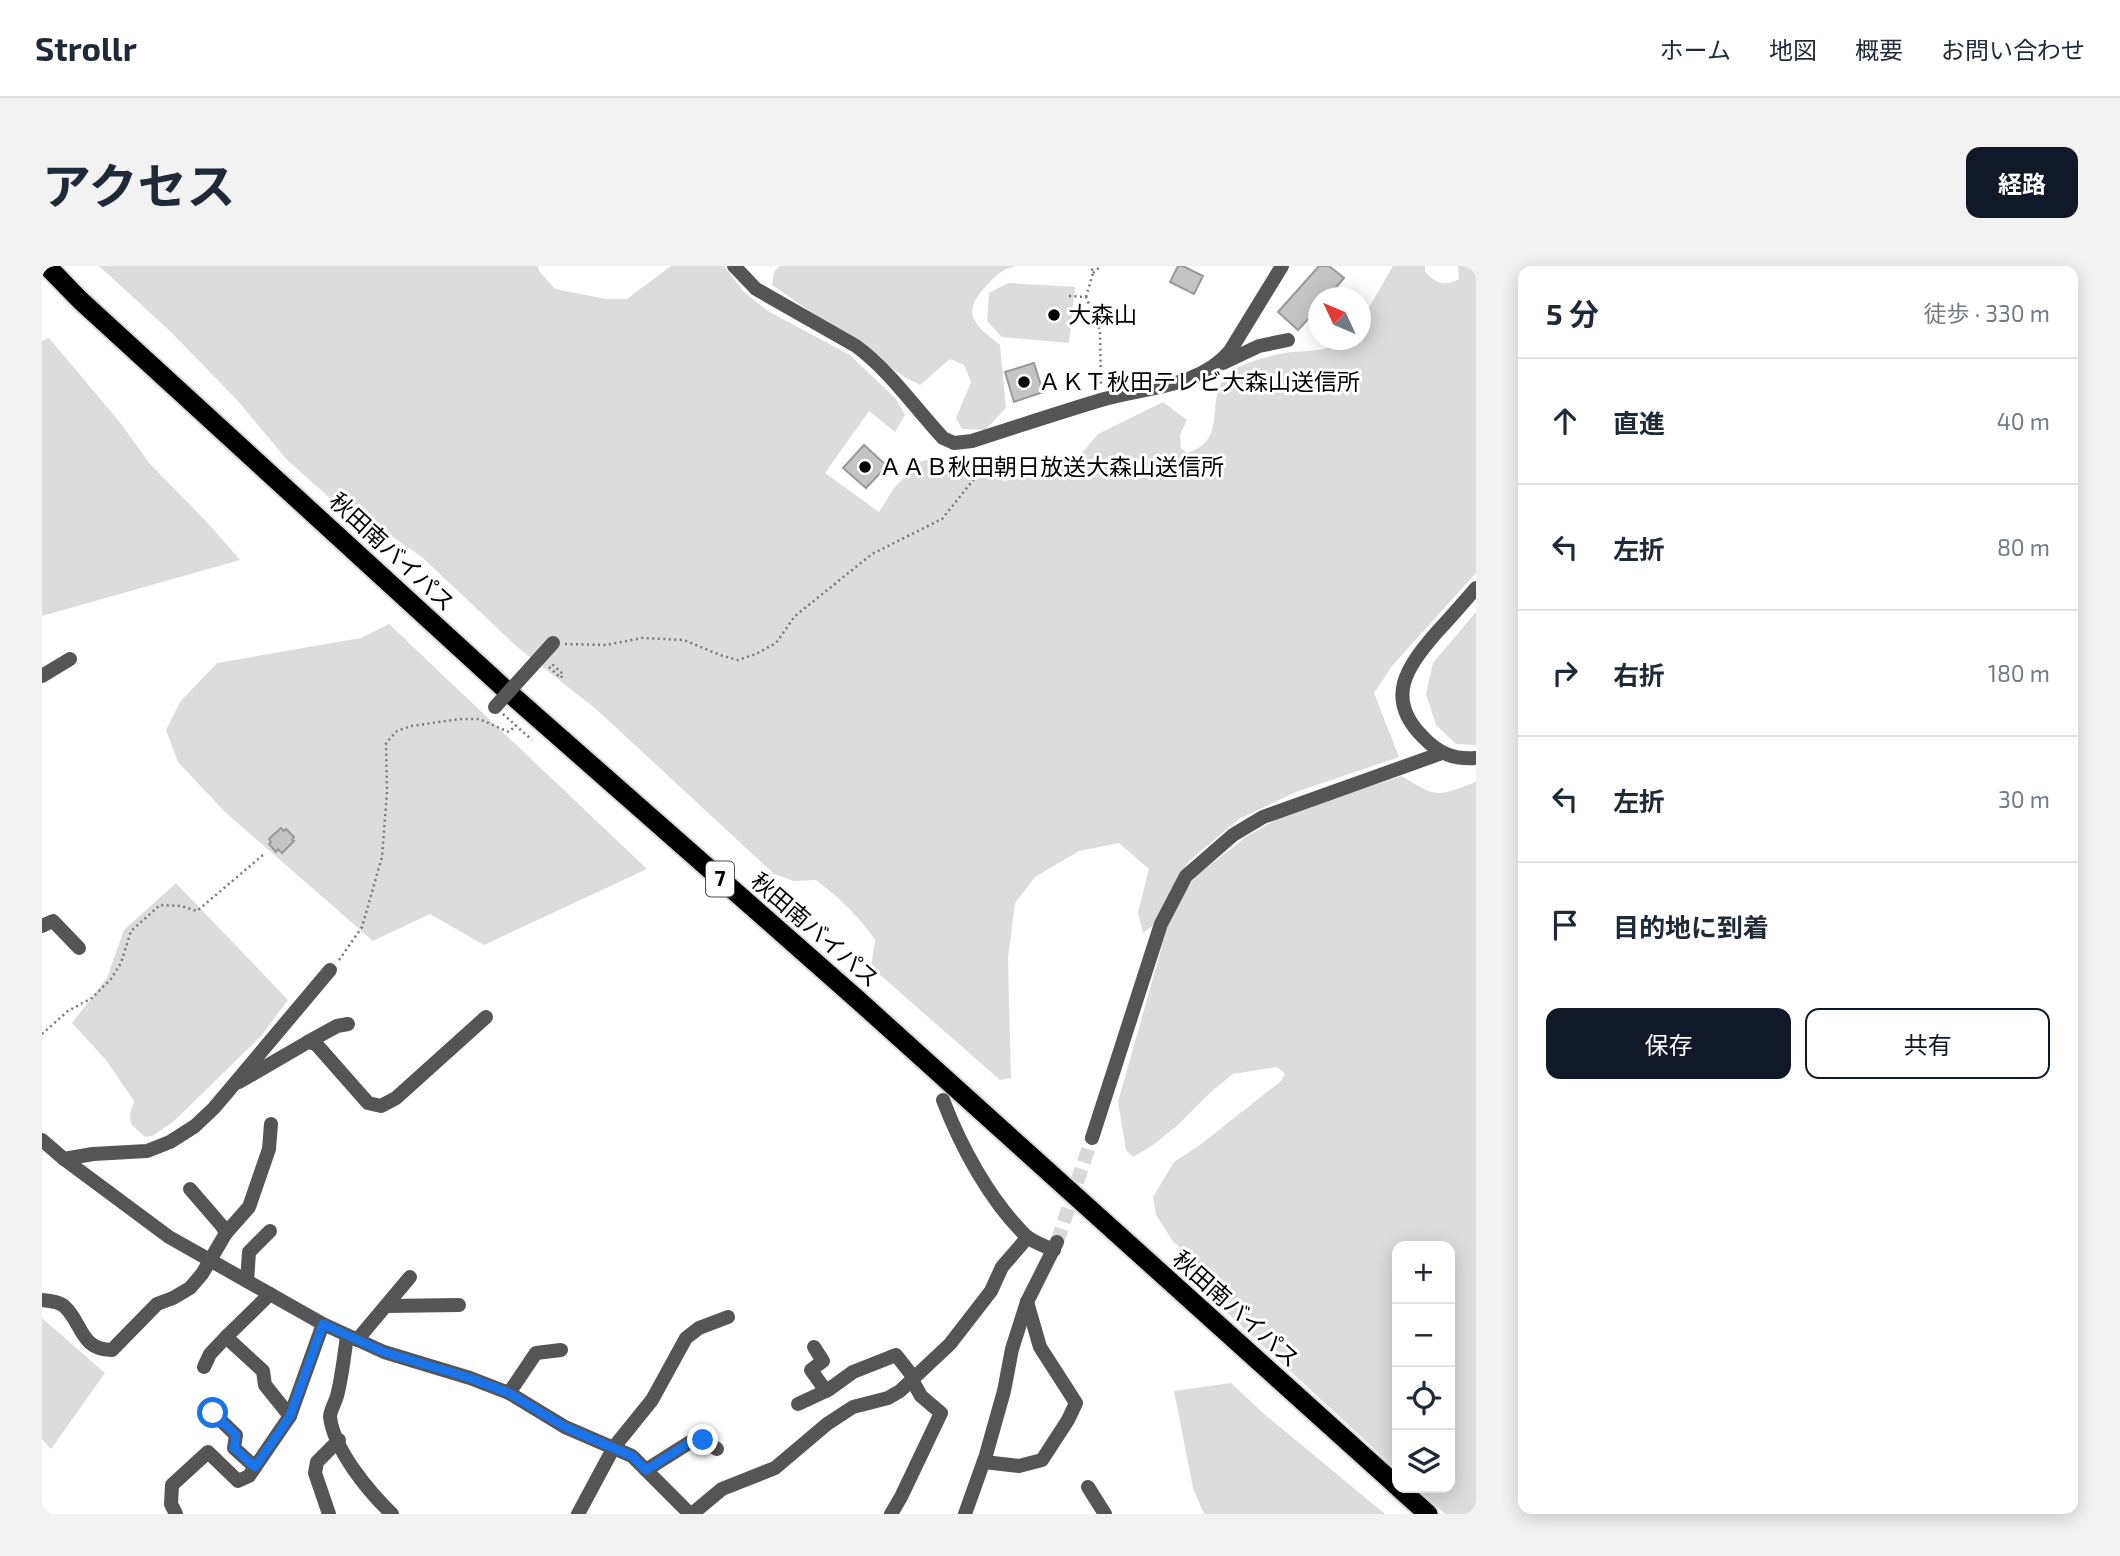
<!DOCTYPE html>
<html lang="ja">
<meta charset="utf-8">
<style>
body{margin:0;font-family:"Exo 2","Noto Sans JP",sans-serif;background:#f2f2f3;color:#1f2937}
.controls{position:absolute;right:21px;bottom:21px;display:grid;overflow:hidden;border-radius:14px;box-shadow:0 4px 18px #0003}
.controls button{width:63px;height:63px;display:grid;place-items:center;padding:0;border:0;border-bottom:2px solid #e0e1e3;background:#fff;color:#1f2937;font:35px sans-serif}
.compass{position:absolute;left:1266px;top:21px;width:63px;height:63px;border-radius:50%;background:#fff;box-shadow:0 4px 18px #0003;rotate:314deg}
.stop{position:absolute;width:21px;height:21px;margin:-16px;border:5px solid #1a73e8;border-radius:50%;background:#fff}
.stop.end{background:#1a73e8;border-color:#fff;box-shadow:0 2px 7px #0008}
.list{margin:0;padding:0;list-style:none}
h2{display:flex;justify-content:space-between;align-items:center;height:91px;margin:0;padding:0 28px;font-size:30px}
h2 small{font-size:23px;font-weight:400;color:#747a83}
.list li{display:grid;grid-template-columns:46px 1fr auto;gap:21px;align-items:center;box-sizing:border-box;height:126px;padding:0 28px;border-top:2px solid #e0e1e3}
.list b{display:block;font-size:26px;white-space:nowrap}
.list em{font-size:23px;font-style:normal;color:#747a83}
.actions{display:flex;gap:14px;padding:21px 28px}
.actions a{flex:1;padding:16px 0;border:2px solid #111827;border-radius:14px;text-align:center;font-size:24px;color:#111827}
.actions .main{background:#111827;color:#fff}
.icon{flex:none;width:38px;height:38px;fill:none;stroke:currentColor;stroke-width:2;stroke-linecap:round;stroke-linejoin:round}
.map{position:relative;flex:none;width:1434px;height:1248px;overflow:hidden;border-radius:14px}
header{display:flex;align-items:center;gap:42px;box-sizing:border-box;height:98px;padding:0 35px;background:#fff;border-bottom:2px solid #e0e1e3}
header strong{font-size:33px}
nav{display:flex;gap:38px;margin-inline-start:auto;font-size:24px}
.intro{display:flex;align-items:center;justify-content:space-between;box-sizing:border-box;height:168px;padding:0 42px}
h1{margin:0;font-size:49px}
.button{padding:18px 32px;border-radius:14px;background:#111827;color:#fff;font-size:24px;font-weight:700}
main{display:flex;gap:42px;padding:0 42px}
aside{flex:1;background:#fff;border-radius:14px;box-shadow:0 4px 18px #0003}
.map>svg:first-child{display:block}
.green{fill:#dcdcdc}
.building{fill:#c4c4c4;stroke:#999;stroke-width:2}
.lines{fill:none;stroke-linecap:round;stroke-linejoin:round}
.minor-tunnel{stroke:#d9d9d9;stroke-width:14;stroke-dasharray:14 7;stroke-linecap:butt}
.highway-casing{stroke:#dbdbdb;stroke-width:23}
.path{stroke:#777;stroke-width:2.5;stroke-dasharray:2 3.5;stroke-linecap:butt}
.minor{stroke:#555;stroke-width:14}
.highway{stroke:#000;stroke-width:19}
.minor-bridge{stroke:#555;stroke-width:14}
.route{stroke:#1a73e8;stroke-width:9}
.poi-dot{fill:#000;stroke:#fff;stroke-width:2.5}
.labels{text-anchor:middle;stroke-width:6;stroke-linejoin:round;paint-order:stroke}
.shield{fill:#fff;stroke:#4c4c4c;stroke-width:2}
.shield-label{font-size:21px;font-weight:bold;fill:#000}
.poi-label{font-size:23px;fill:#000;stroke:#fff;text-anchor:start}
.street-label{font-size:23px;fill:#000;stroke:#fff}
</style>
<header>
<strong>Strollr</strong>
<nav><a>ホーム</a><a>地図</a><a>概要</a><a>お問い合わせ</a></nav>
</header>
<div class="intro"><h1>アクセス</h1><a class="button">経路</a></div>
<main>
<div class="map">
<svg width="1434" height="1248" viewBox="0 0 1434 1248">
<rect width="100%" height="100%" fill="#fff"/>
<g class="green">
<path d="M57,0H496L497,5L513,23L564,33H585L629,0H682L702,26L726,45L808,89L854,133L863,149L853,166L827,145L783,207L837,246L852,222L877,196L894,191L915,202L963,215L1004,206L1039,188L1056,168L1121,136L1145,154L1138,169L1139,182L1145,187C1189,174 1160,132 1187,107C1198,98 1223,91 1238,88C1258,83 1283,89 1299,74H1318L1319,55L1351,0H1383V6C1394,17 1403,21 1417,13L1416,0H1434V307L1350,400L1332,427L1357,491L1254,526L1197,553L1146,596L1113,658L1101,667L1096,647L1107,603L1077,577L1037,585L993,611L973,637L966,692L969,812L958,814L829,701L833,674C817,650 797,632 774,614L752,615L732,608L554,443L474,380L380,291L311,244L288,232L246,195L195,134L130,67Z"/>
<path d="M737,0H975C961,3 956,7 947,17C918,46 930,57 958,79L964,142L943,164L920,163L914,152L929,116L922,99L908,93L878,119L864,112L730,19L732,6Z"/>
<path d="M966,17L1033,21L1027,77L960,71L945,55L947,27Z"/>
<path d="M7,72L76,154L108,198L163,254L198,294L0,350V75Z"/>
<path d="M1434,346V479L1414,478L1394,459L1384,428L1391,397Z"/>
<path d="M347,358L605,603L442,679L388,648L331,675L183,546L136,496L124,464L138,436L175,397L319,372Z"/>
<path d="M1360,510C1396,533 1395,530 1434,516V1248H1403L1375,1222H1408V980H1355V1204L1165,1028L1162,1005L1130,974L1114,949L1111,931L1132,896L1158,879L1239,815L1243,808L1235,801L1191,808L1169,826L1136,859L1111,879L1091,891L1084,884L1076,836L1130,645L1154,610L1204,571L1244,548Z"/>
<path d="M134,617L246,734L219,770L131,856L110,870L103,871L89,858L88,847L92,835L64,794L30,757L65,712L82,664Z"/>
<path d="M0,1052L63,1107L9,1183L0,1173Z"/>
<path d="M1189,1117L1221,1147L1343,1248H1162L1151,1222L1132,1125Z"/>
</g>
<g class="building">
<path d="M1136,0H1141L1161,10L1152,28L1128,16Z"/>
<path d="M1277,0H1287L1302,12L1285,32H1277V41L1256,64L1236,46Z"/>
<path d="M992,97L1001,126L972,136L963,106Z"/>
<path d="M822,179L845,200L824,222L801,202Z"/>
<path d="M239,562L242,565L244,563L252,571L250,574L252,575L240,587L236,583L234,586L227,578L229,576L227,573Z"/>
</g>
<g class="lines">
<path class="minor-tunnel" d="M1015,976L1050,872"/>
<defs>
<g id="highway">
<path d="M5,0L38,34L464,424L816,734L1355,1220"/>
<path d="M1357,1222L1386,1248"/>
</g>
</defs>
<use href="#highway" class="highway-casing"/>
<g class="path">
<path d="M1051,7L1059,0"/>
<path d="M1027,30L1044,31L1058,64L1059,120"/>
<path d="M1044,31L1051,7L1049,0"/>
<path d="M523,378L564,379L600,372L642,374L678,389L696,394L714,388L734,377L753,350L830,288L900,253L936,208L976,195"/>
<path d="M507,401L519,412L521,408L510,398"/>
<path d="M461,448L490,474"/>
<path d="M297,694L320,661L340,591L345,526L344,477L355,465L369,460L418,453H437L467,466L474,459"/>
<path d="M0,768L26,745L50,732L69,713L79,697L89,665L118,639L139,640L155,645L221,589"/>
</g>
<g class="minor">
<path d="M692,0L714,23L814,80C849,106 872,141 901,172L912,177L930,175C973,161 1016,147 1059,134C1102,121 1157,122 1188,85L1240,0"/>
<path d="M1181,97L1217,80L1246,74"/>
<path d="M1434,322C1421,337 1408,352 1394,367C1365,401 1342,432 1381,471C1396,487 1412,494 1434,492"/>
<path d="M0,410L28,393"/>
<path d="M0,660L11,655L37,682"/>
<path d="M266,776L295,760L306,758"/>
<path d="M197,816L266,776L274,778L326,837L339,840L354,832L444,751"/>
<path d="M901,834C919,881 947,933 983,969C990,976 1003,980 1012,984"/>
<path d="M1050,872L1119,658L1144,610L1191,569L1221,551L1400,487"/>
<path d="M0,874L22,893L127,971L281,1058L342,1086L428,1112L467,1127L523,1161L590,1190L648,1248"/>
<path d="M22,893L51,888L105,885L128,876L153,860L172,842L288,704"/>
<path d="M184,967L207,941L227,883L229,858"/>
<path d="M205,1015L207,986L228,965"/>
<path d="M228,1028L184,1071L221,1105L223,1119L248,1150L281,1058"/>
<path d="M0,1034C7,1035 16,1035 22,1040C41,1057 37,1083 70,1084L115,1038L131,1032L148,1022L160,1008L184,967L180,960L148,923"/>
<path d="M344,1040L417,1039"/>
<path d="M305,1070C302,1090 300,1111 295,1130C293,1137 288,1145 288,1151C292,1184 327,1226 350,1248"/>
<path d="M315,1074L368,1011"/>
<path d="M772,1081L781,1095L769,1104L784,1125"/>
<path d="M162,1101L168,1088L184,1071"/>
<path d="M467,1127L494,1087L519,1084"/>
<path d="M756,1138L786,1124L811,1106L854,1089L872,1112"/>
<path d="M171,1147L194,1169L192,1182L213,1201"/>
<path d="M942,1196L977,1200L1000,1194L1026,1154L1034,1137L998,1081L985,1036"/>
<path d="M604,1204L653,1173L661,1174L675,1183"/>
<path d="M1046,1221L1063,1248"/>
<path d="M134,1248L129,1238L130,1219L166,1186L196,1215L207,1210L248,1150"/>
<path d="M287,1248L273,1207L275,1196L297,1174"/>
<path d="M536,1248L572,1181L610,1134L644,1072L657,1062L686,1051"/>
<path d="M650,1248L680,1223L733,1202L785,1158L811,1141L846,1132L858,1125L908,1078L949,1025L960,1001L985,972"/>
<path d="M849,1248L859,1231L899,1147L879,1130L870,1114"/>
<path d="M923,1248L944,1189L962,1125L970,1083L985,1036L1015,976"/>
</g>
<use href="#highway" class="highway"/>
<path class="minor-bridge" d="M453,441L511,377"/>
</g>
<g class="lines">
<path class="route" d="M171,1147L194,1169L192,1182L213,1201L248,1150L281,1058L342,1086L428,1112L467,1127L523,1161L590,1190L604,1204L653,1173L661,1174"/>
</g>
<g class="poi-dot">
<circle cx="1012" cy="49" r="7"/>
<circle cx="982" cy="116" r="7"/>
<circle cx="823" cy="201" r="7"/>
</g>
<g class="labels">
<rect class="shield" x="664" y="595.5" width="28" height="35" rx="5"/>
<g class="shield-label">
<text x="678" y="620">7</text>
</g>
<g class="poi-label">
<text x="1026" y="57">大森山</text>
<text x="996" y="124">ＡＫＴ秋田テレビ大森山送信所</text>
<text x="837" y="209">ＡＡＢ秋田朝日放送大森山送信所</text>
</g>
<g class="street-label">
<text transform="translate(350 286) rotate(43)" y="8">秋田南バイパス</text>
<text transform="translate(773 664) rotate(41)" y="8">秋田南バイパス</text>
<text transform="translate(1194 1043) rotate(42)" y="8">秋田南バイパス</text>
</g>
</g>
</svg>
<div class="controls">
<button>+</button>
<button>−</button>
<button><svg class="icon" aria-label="locate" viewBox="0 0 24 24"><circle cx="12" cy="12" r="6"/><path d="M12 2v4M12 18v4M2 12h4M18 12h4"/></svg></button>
<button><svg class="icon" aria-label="layers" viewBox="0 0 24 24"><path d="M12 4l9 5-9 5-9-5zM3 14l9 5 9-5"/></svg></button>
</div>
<svg class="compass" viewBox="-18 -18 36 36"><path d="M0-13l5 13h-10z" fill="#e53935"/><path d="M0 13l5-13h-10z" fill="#747a83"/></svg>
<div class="stop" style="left:171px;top:1147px"></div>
<div class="stop end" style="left:661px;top:1174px"></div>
</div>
<aside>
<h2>5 分<small>徒歩 · 330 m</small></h2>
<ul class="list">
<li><svg class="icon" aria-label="ahead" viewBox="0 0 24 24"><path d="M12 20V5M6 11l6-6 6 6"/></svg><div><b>直進</b></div><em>40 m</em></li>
<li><svg class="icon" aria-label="left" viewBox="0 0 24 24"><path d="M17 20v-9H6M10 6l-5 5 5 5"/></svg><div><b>左折</b></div><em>80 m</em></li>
<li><svg class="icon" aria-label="right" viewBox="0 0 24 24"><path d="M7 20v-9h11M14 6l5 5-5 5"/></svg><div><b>右折</b></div><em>180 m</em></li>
<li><svg class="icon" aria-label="left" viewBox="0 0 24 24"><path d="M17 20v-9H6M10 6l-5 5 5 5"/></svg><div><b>左折</b></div><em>30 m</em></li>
<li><svg class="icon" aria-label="arrive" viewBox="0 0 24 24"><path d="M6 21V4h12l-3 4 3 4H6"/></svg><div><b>目的地に到着</b></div></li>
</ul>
<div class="actions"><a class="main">保存</a><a>共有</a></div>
</aside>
</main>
